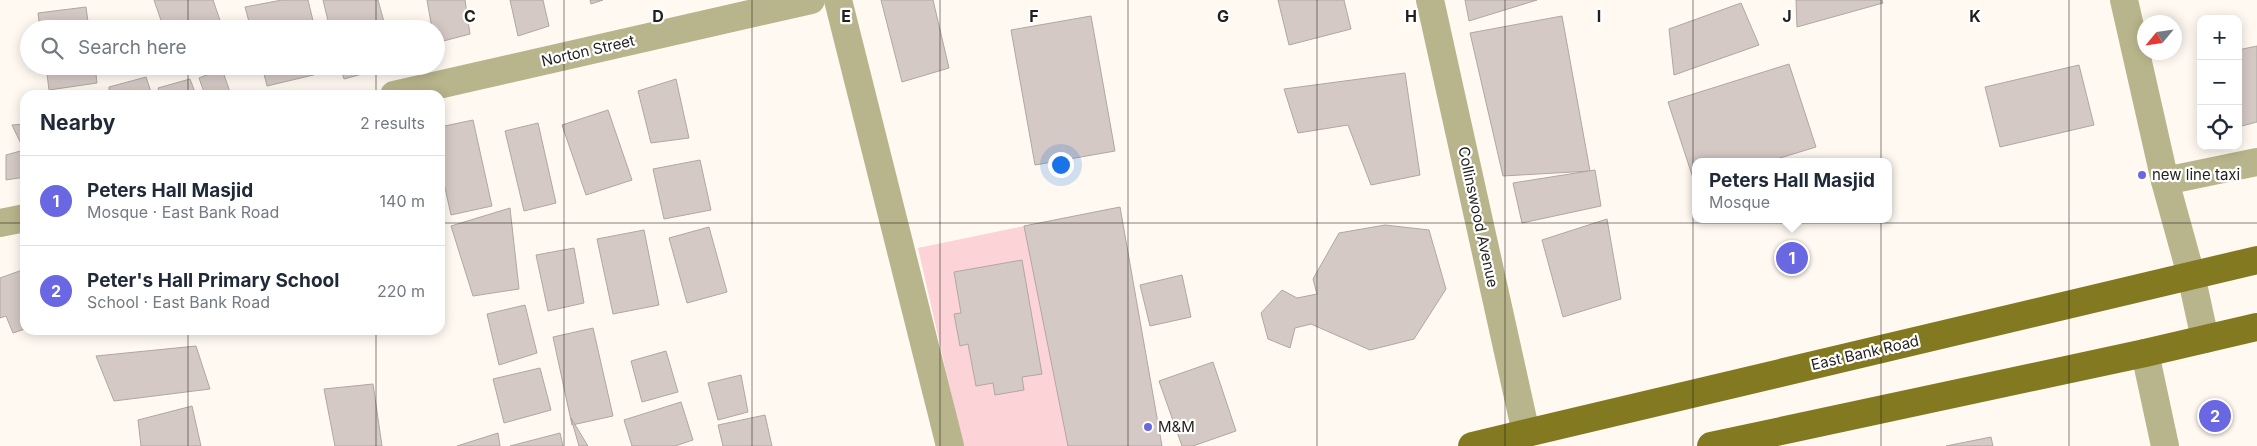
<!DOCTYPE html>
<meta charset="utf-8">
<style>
body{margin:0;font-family:Inter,sans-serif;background:#f6f6f7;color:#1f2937}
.controls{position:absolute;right:15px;top:15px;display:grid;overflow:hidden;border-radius:10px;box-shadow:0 2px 12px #0003}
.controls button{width:45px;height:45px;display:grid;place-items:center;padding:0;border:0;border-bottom:1px solid #e0e1e3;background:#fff;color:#1f2937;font:25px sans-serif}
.compass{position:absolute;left:2137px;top:15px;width:45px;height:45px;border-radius:50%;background:#fff;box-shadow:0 2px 12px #0003;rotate:241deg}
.you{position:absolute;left:1060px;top:164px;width:18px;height:18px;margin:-12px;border:4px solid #fff;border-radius:50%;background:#1a73e8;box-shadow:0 0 0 8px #1a73e833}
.badge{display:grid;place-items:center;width:32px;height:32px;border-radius:50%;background:#6967e1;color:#fff;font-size:16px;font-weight:700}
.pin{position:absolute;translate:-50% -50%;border:2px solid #fff;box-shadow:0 1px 5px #0006}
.popup{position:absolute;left:1692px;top:158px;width:200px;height:65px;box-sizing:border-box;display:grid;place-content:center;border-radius:10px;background:#fff;filter:drop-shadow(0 1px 4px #0005);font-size:16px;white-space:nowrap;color:#747a83}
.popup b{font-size:19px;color:#1f2937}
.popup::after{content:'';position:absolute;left:50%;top:100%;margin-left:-10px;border:10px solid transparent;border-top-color:#fff}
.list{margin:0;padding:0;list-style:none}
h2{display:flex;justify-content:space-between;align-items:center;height:65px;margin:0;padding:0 20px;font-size:21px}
h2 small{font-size:16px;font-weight:400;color:#747a83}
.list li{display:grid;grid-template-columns:32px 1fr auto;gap:15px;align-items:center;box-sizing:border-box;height:90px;padding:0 20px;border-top:1px solid #e0e1e3}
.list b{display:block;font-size:19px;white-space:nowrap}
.list p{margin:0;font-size:16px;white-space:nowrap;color:#747a83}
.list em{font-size:16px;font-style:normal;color:#747a83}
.icon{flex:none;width:28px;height:28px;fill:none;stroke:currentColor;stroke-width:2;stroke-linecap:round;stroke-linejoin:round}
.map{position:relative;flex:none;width:2257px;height:446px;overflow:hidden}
.search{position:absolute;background:#fff;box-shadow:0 2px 12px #0003;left:20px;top:20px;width:425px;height:55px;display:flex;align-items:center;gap:12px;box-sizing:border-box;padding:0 18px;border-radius:28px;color:#747a83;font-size:19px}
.panel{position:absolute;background:#fff;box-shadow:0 2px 12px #0003;left:20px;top:90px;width:425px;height:245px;border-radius:15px}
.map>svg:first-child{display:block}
.green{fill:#fcd3d7;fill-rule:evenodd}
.building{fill:#d4c9c4;stroke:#b1a6a2}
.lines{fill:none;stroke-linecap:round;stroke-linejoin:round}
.minor{stroke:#b8b48b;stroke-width:28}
.major{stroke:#837921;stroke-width:28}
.grid{fill:none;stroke:#221f1c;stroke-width:1;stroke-opacity:0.55}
.poi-dot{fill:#6967e1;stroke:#fff;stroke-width:2}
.labels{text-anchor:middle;stroke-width:4.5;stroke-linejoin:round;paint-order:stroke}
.street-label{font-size:15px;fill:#221f1c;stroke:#fff}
.poi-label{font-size:15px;fill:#221f1c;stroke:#fff;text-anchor:start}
.grid-label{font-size:16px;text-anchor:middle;font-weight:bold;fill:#221f1c;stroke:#fff;stroke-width:4.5;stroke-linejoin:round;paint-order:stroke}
</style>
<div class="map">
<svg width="2257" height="446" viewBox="0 0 2257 446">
<rect width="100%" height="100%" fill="#fff9f2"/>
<path class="green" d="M1024,226L1068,446H963L918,248ZM1022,260V377L1024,390L996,395L993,383L976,386L968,344L960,345L954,315L961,313L954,272Z"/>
<g class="building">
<path d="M154,0H213L223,29H164Z"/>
<path d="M282,0H308L315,29H251L245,7Z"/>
<path d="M323,0H378L386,29H330Z"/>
<path d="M427,0H465L470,34L436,43V29H432Z"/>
<path d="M510,0H543L549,26L518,36Z"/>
<path d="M590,0H603L591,4Z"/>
<path d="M881,0H933L949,68L902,82Z"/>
<path d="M1278,0H1344L1351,29L1289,45Z"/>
<path d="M1465,0H1537L1469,21Z"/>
<path d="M1796,0H1882L1883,3L1797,27Z"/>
<path d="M1741,3L1759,45L1674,75L1669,29Z"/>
<path d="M86,7L89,29H40L38,13Z"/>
<path d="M1091,16L1115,151L1035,165L1011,30Z"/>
<path d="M1562,16L1590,171L1503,176L1470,33Z"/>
<path d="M2257,46V122L2238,127V50Z"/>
<path d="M1789,64L1816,147L1767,162H1696L1695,184L1668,102Z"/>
<path d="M2079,65L2094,125L2000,147L1985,87Z"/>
<path d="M46,66H95L97,83L49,90Z"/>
<path d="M262,66H325L326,72L267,86Z"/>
<path d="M340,66H391L344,79Z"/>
<path d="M222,69L231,95H205L199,78Z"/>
<path d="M1405,73L1420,175L1371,185L1348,125L1298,133L1284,89Z"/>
<path d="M146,77L152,95H109V87Z"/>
<path d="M190,79L196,95H160L158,88Z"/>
<path d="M676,79L689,138L651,143L638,91Z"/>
<path d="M608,110L632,180L586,195L562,125Z"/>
<path d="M473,120L492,206L451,215L440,165V127Z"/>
<path d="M538,123L556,203L524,211L505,131Z"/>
<path d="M25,124V177L6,180V155L24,150L12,125Z"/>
<path d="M700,160L711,210L664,219L653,169Z"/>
<path d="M1595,170L1601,206L1522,223L1513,183Z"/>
<path d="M1120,207L1162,446H1068L1024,226Z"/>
<path d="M510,208L519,289L473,296L451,226Z"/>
<path d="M1607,219L1621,299L1563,317L1542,240Z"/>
<path d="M1385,225L1429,230L1446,289L1414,339L1370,350L1311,324L1295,328L1290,348L1268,339L1261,313L1282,290L1297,298L1317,294L1313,279L1339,233Z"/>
<path d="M709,227L727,292L687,303L669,238Z"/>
<path d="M644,230L659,305L613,314L597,239Z"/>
<path d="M574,248L584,303L548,311L536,255Z"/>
<path d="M1022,260L1042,374L1022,377L1024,390L995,395L993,383L976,386L968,344L960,346L954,314L961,313L954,272Z"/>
<path d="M25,269V329L13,333L6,316L0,318V278Z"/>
<path d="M1182,275L1191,317L1150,326L1140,285Z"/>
<path d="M525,305L537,353L499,365L487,314Z"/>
<path d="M593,328L613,416L572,425L553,337Z"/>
<path d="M196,346L210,389L114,401L96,356Z"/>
<path d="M666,351L678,392L642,402L631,361Z"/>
<path d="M1213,362L1236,431L1193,446H1182L1159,381Z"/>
<path d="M540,368L551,410L504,423L493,379Z"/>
<path d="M741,375L748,412L718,420L708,383Z"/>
<path d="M373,384L382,446H335L324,389Z"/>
<path d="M681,402L693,440L675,446H632L624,420Z"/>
<path d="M192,406L201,446H141L138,420Z"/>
<path d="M765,415L772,446H723L718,425Z"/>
<path d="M571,418L588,446H579Z"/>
<path d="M498,433L500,446H457Z"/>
<path d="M560,433L563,446H510Z"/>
<path d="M1991,437L1993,446H1946Z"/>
</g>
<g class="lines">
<g class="minor">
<path d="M838,0L950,446"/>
<path d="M1430,0L1526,433"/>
<path d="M2124,0L2165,181L2191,275L2205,339"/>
<path d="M394,95L811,0"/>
<path d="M2165,181L2257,162"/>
<path d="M0,223L25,218"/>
<path d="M2145,353L2165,446"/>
</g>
<g class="major">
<path d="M1472,446L2257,260"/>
<path d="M1711,446L2145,353L2257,327"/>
</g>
</g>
<path class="grid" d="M188,0V29M376,0V29M564,0V446M752,0V446M940,0V446M1128,0V446M1317,0V446M1505,0V446M1693,0V446M1881,0V446M2069,0V446M188,66V95M376,66V95M0,223H25M440,223H2257M188,330V446M376,330V446"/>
<g class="poi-dot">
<circle cx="2142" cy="175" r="5"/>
<circle cx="1148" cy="427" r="5"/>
</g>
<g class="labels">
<g class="street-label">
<text transform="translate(588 51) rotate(-13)" y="5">Norton Street</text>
<text transform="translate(1478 217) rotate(78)" y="5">Collinswood Avenue</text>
<text transform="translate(1865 353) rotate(-13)" y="5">East Bank Road</text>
</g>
<g class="poi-label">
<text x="2152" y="180">new line taxi</text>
<text x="1158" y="432">M&amp;M</text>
</g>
</g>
<g class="grid-label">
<text x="470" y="22">C</text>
<text x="658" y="22">D</text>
<text x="846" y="22">E</text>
<text x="1034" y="22">F</text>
<text x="1223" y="22">G</text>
<text x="1411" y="22">H</text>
<text x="1599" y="22">I</text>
<text x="1787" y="22">J</text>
<text x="1975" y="22">K</text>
</g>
</svg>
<div class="controls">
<button>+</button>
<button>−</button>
<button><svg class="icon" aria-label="locate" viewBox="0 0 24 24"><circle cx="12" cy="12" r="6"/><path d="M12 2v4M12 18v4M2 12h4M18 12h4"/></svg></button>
</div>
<svg class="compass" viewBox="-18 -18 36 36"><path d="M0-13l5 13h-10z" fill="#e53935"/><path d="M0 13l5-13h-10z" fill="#747a83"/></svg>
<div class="you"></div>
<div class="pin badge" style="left:1792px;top:258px">1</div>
<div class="popup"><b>Peters Hall Masjid</b>Mosque</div>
<div class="pin badge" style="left:2215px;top:416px">2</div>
<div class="search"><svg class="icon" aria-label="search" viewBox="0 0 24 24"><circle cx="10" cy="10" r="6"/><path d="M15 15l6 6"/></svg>Search here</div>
<section class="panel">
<h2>Nearby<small>2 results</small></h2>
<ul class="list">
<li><span class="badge">1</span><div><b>Peters Hall Masjid</b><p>Mosque · East Bank Road</p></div><em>140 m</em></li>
<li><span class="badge">2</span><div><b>Peter's Hall Primary School</b><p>School · East Bank Road</p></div><em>220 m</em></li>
</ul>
</section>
</div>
